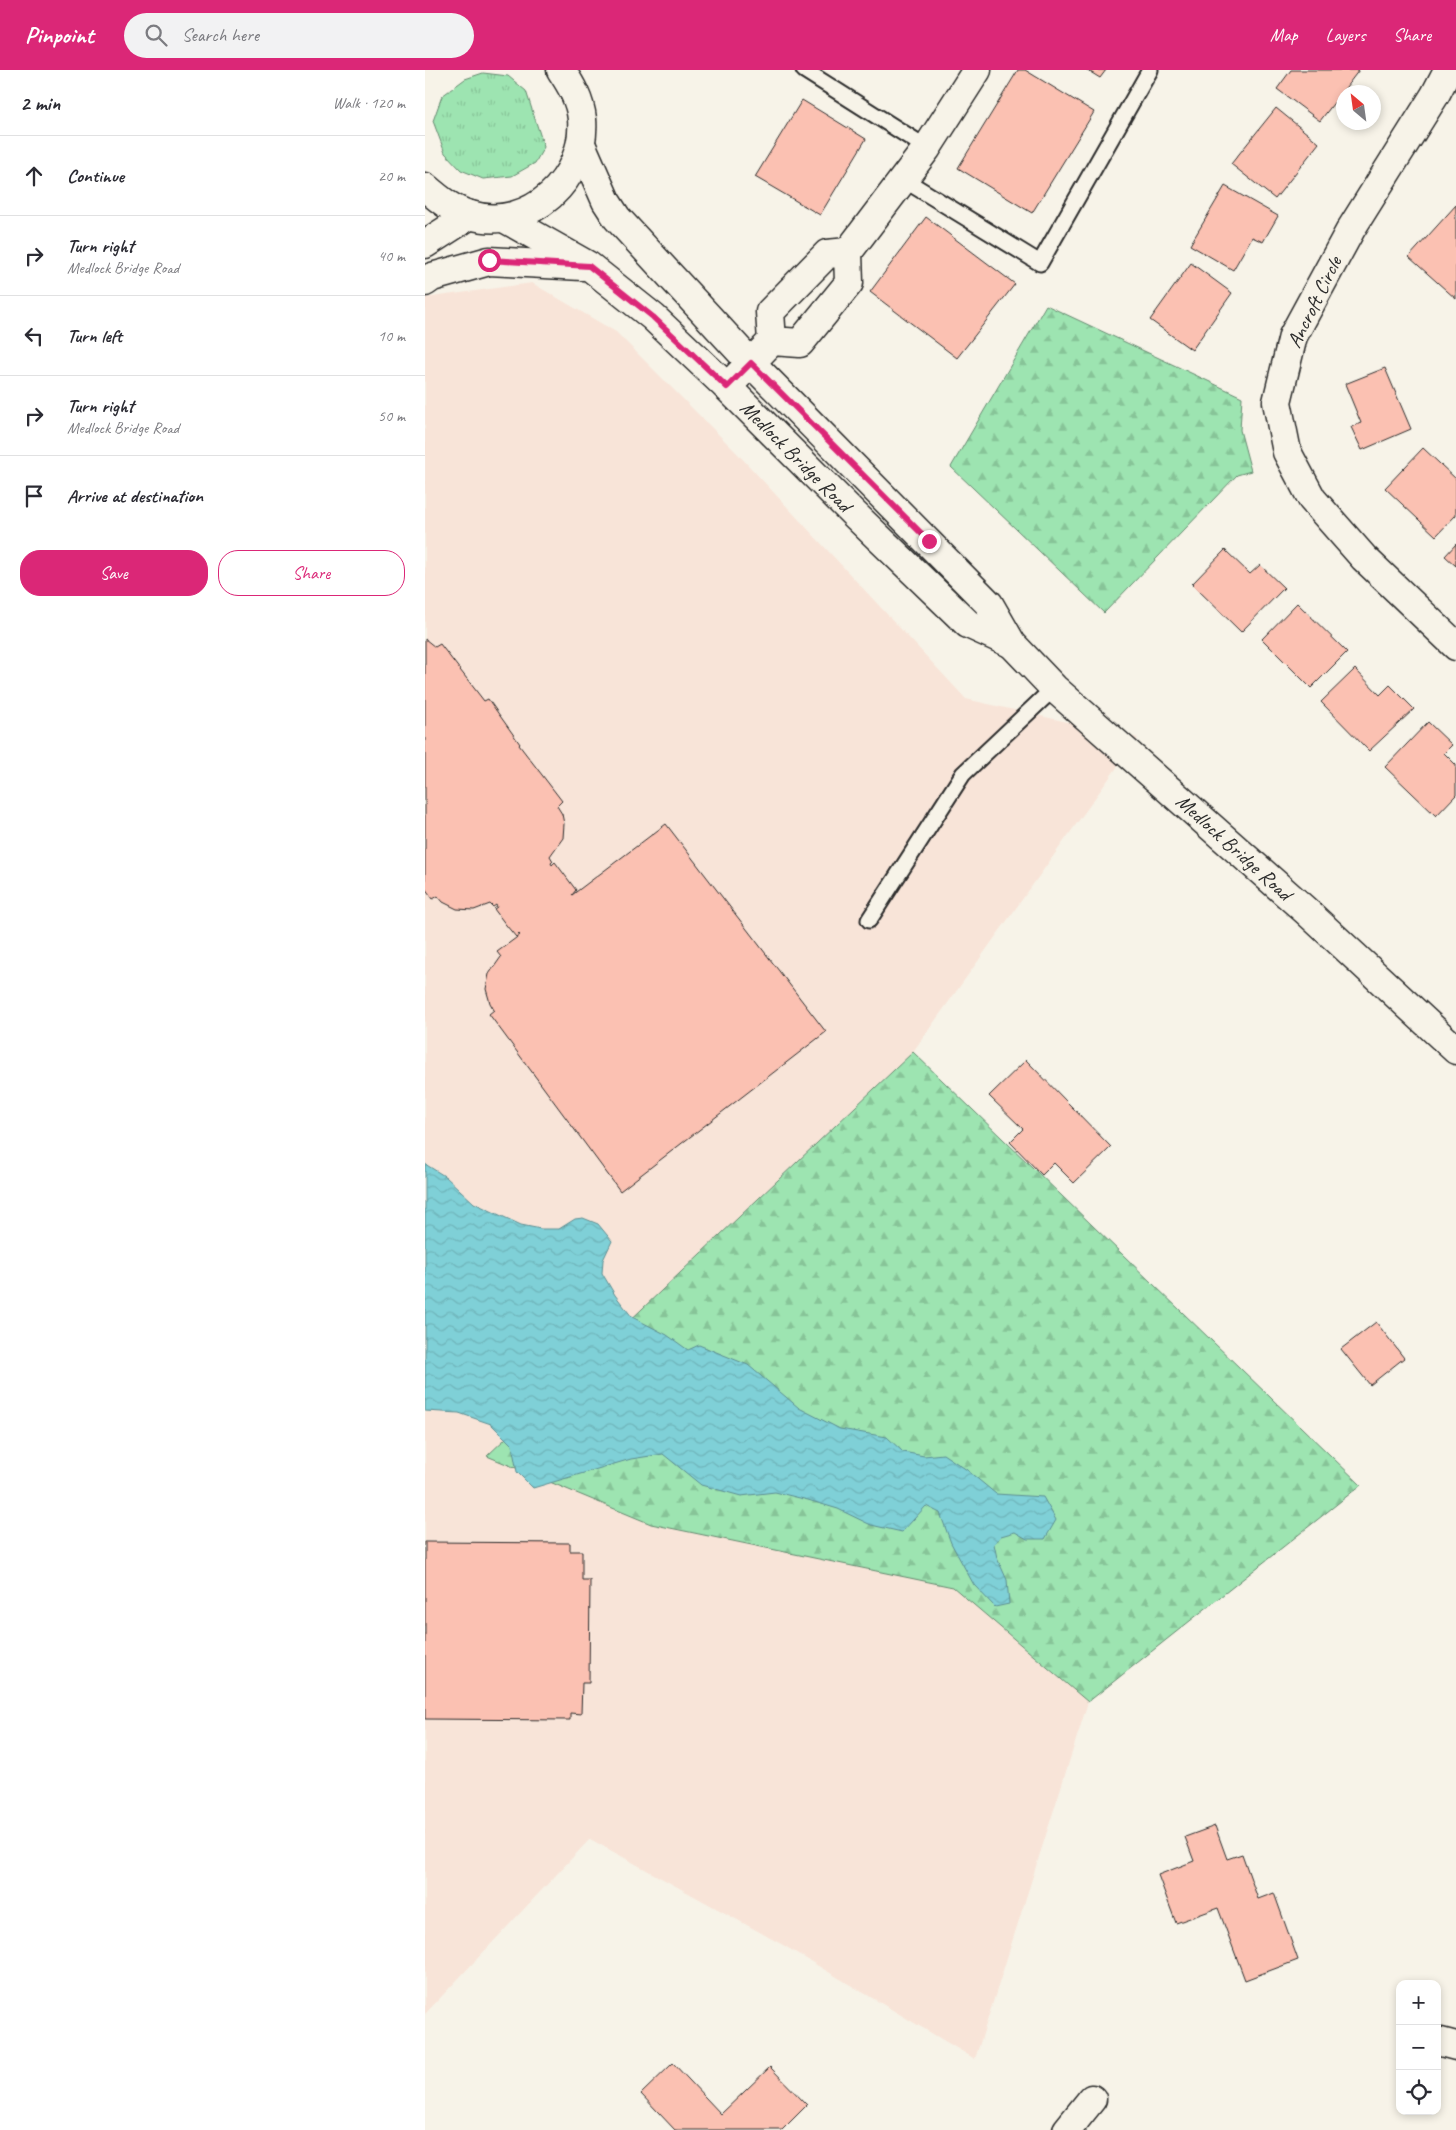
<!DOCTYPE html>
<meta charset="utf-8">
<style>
body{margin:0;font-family:Caveat,sans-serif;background:#f2f2f3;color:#2b2b33}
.controls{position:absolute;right:15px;bottom:15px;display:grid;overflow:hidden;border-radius:10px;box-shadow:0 2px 8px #0003}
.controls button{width:45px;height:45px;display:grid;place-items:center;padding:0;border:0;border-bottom:1px solid #e1e1e2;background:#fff;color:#2b2b33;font:25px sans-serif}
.compass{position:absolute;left:911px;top:15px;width:45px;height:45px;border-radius:50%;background:#fff;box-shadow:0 2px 8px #0003;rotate:331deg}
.stop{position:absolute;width:15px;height:15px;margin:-11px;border:4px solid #db2777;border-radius:50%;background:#fff}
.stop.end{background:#db2777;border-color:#fff;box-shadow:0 1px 5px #0008}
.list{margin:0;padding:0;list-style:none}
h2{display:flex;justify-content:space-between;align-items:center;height:65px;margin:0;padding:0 20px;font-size:21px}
h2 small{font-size:16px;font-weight:400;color:#7c7c81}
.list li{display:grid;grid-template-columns:32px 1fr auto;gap:15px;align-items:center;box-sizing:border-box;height:80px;padding:0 20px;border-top:1px solid #e1e1e2}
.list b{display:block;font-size:19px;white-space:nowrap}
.list p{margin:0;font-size:16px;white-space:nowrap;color:#7c7c81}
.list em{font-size:16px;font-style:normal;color:#7c7c81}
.actions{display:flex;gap:10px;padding:15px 20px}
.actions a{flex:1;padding:11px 0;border:1px solid #db2777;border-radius:20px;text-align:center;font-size:18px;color:#db2777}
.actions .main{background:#db2777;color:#fff}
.icon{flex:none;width:28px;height:28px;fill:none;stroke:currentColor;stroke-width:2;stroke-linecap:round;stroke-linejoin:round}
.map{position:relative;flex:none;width:1031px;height:2060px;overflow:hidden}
header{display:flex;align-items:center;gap:30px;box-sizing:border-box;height:70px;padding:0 25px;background:#db2777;color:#fff}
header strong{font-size:24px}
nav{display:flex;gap:28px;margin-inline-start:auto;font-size:18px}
.search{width:350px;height:45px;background:#f2f2f3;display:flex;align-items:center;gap:12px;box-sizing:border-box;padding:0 18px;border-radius:28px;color:#7c7c81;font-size:19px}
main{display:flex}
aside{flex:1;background:#fff}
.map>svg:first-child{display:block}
.built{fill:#f8e4d8}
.grass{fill:url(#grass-tufts);stroke:#64886e}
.forest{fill:url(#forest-firs);stroke:#64886e}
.water{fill:url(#water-waves);stroke:#5d8e92}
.building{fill:#fbc1b2;stroke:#2b2b2b}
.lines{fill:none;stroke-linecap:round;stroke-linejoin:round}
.lane-casing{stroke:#2b2b2b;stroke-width:19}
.street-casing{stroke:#2b2b2b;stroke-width:31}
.secondary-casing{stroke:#2b2b2b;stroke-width:31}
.lane{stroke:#f7f3e8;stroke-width:15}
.street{stroke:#f7f3e8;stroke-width:28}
.secondary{stroke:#f7f3e8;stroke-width:28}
.route{stroke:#db2777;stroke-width:6}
.labels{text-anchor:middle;stroke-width:4;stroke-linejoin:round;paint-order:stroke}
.street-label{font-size:21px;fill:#2b2b2b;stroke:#f7f3e8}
</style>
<header>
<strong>Pinpoint</strong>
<div class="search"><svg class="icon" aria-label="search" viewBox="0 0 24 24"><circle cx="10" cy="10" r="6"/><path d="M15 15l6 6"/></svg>Search here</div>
<nav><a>Map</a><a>Layers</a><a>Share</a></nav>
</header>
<main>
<aside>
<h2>2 min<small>Walk · 120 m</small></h2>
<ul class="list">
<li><svg class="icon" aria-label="ahead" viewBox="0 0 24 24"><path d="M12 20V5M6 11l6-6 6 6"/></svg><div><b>Continue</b></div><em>20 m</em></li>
<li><svg class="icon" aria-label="right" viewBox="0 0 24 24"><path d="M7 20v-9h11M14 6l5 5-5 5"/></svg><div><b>Turn right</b><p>Medlock Bridge Road</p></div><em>40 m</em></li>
<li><svg class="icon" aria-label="left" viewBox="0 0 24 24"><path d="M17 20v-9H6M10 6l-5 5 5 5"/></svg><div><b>Turn left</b></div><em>10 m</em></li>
<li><svg class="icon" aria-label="right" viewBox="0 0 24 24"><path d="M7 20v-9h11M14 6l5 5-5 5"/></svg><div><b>Turn right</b><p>Medlock Bridge Road</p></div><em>50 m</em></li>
<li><svg class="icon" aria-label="arrive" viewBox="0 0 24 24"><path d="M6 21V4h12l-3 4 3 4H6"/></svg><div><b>Arrive at destination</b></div></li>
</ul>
<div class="actions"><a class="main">Save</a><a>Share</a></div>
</aside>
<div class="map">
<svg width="1031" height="2060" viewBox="0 0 1031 2060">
<defs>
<pattern id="grass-tufts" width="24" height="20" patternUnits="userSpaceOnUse" patternTransform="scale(1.25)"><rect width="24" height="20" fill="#9de4b1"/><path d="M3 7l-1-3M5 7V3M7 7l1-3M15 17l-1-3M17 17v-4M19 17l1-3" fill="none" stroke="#87c498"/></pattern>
<pattern id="forest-firs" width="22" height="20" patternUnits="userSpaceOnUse" patternTransform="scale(1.25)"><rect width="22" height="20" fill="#9de4b1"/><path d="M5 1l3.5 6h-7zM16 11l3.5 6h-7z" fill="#87c498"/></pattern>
<pattern id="water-waves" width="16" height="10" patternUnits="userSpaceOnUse" patternTransform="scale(1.25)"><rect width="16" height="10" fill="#7fd0d7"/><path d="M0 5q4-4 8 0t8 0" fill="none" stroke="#6eb3b9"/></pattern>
</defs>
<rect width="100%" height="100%" fill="#f7f3e8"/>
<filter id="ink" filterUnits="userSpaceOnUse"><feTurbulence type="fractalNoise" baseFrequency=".02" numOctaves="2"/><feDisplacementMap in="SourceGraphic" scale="10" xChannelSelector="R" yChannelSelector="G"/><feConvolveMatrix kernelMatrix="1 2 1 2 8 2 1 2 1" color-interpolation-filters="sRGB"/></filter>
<g filter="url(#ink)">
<path class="built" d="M107,213L191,262L311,382L541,629L713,668L487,983L62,1386L226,1454L528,1517L663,1632L550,1989L358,1875L165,1769L0,1944V228Z"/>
<path class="grass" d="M58,3L83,6L101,21L119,77L110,93L87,106L58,109L36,100L20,83L8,51L17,26L40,9Z"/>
<g class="forest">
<path d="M621,235L817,327L815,360L826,401L812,405L679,543L526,397Z"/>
<path d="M488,982L936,1415L663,1632L528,1517L226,1454L62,1386Z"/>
</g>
<path class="water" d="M0,1094L21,1107L49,1133L96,1155L116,1159H134L150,1149L158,1148L173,1154L187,1171L178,1190L177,1203L190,1225L207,1247L242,1265L263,1280L274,1275L323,1295L374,1338L415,1359L462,1367L478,1382L499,1386L518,1384L542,1400L571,1424L618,1427L631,1450L620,1469H602L590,1462L576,1466L569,1474L572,1488L582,1510L584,1534L570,1537L549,1515L526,1473L515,1443L501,1436L477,1462L446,1455L413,1439L383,1430L350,1422L316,1426L276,1415L238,1384L206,1389L108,1418L92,1402L87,1375L66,1354L34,1343L0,1341Z"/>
<g class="building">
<path d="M593,0H600L669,42L607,143L533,98Z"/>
<path d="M662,0H681L675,8Z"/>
<path d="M866,0H934L895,51L852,19Z"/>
<path d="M377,30L441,69L395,145L330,107Z"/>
<path d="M851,38L894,73L850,129L806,94Z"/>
<path d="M800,116L853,146L838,172L827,167L808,200L765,175Z"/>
<path d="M1031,135V229L984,187Z"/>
<path d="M501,147L590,214L532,288L445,222Z"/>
<path d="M766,193L807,223L767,280L725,250Z"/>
<path d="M960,298L986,359L937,380L926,357L936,353L920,314Z"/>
<path d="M998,378L1031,409V445L1011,466L960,418Z"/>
<path d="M1031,474V496L1020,486Z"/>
<path d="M800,480L825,504L835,495L859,518L816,562L767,514Z"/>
<path d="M872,533L922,582L886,618L837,569Z"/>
<path d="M0,569L10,577L15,574L59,631L63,629L95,674L94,675L137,731L132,736L137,744L139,754L138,768L125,786L128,791L126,793L127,795L130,792L151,820L147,825L241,754L401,962L195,1121L64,944L69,940L65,933L61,919L64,904L76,887L72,882L95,865L94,864L91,867L81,855L69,839L72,837L71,835L68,837L65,834L49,840L32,839L18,832L13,826L8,829L0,818Z"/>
<path d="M930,599L955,625L965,615L989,639L944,681L896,632Z"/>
<path d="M1003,652L1027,675L1019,683L1031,695V725L1011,746L960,697Z"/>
<path d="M601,990L686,1077L649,1113L629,1093L617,1105L585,1072L598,1059L564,1026Z"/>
<path d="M951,1252L979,1288L945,1315L916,1279Z"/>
<path d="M0,1472L145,1473V1481H157V1510H165L164,1613H157L156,1644L145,1643V1650L0,1649Z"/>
<path d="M790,1756L802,1789L817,1784L833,1829L849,1823L873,1890L820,1910L793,1838L751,1853L733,1805L769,1791L760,1767Z"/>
<path d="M248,1993L296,2044L345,1997L382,2035L357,2060H250L216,2024Z"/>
</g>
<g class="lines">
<defs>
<g id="lane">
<path d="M379,0L502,78"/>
<path d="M478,109L615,193L725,0"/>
<path d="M444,850L538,704L629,618"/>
</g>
<g id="street">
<path d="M1023,0L1010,25L926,159L868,266L852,332L862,382L887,429L939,488L1031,576"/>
<path d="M423,182L502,78L552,0"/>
<path d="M302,317L347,271L345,242L402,184L423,182L424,213L375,273L347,271"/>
<path d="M1012,1971L1031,1976"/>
<path d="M642,2060L667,2029"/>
</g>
<g id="secondary">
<path d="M156,74L181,131L192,148L326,293L564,534L587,574L629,618L880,840L1031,980"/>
<path d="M0,117C14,129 27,140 45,145C105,163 162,107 157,49C155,30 146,15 136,0"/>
<path d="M79,148L164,196L228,247L302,317L428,443L543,554L587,574"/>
<path d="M0,174L45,145"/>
<path d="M0,212L7,207L64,191L157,196"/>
</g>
</defs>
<use href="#lane" class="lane-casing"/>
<use href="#street" class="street-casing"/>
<use href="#secondary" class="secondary-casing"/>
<use href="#lane" class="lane"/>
<use href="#street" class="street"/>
<use href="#secondary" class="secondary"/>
</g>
</g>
<g class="lines" filter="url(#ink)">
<path class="route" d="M64,190L164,196L228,247L302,317L326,293L504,471"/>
</g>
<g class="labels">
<g class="street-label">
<text transform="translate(889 232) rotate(-64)" y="7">Ancroft Circle</text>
<text transform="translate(371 386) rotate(45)" y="7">Medlock Bridge Road</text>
<text transform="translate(809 777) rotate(42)" y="7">Medlock Bridge Road</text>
</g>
</g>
</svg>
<div class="controls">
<button>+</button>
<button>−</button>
<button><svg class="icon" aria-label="locate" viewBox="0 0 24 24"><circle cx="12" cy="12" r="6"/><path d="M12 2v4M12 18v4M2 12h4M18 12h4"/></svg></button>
</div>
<svg class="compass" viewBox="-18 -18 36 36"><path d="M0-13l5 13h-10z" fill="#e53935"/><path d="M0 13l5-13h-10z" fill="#7c7c81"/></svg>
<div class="stop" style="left:64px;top:190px"></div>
<div class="stop end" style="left:504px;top:471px"></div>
</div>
</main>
